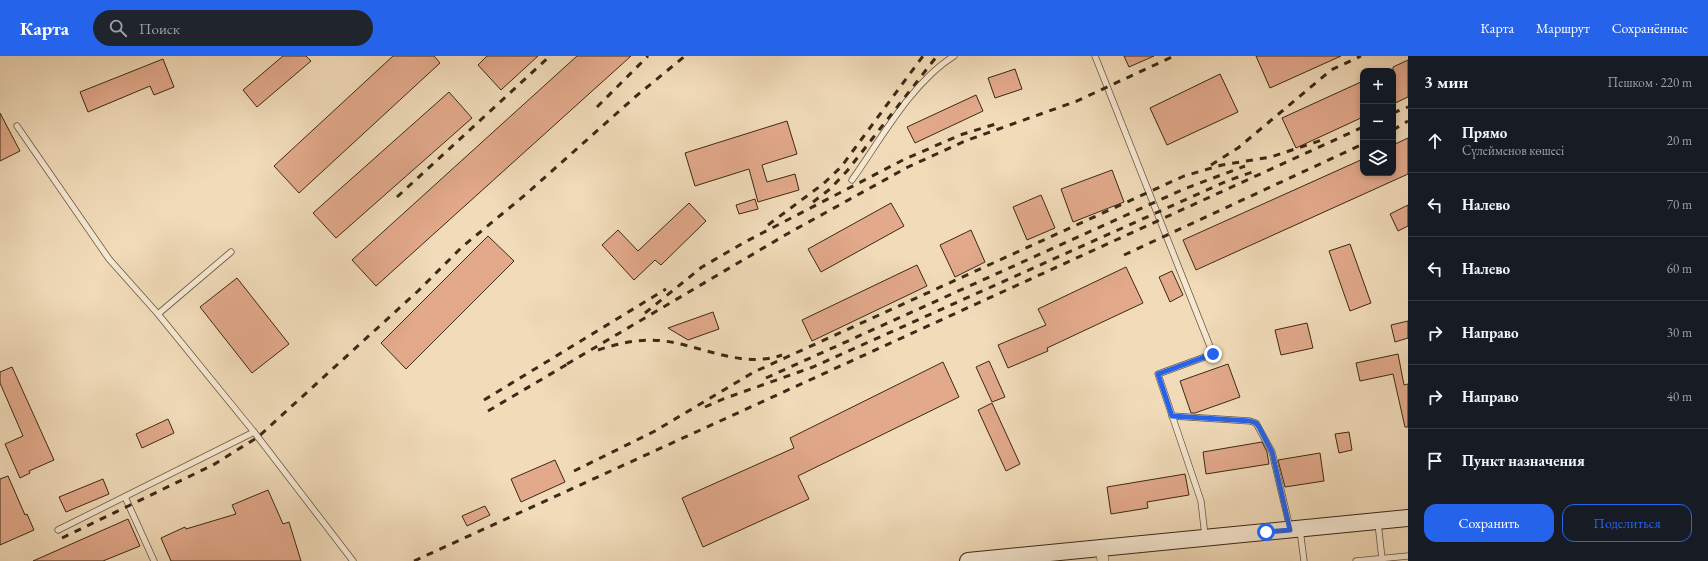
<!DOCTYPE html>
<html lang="ru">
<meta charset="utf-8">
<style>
body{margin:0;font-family:"EB Garamond",serif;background:#20242c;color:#f1f3f6}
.controls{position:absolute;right:12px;top:12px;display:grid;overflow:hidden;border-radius:8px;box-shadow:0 2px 6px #0003}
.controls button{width:36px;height:36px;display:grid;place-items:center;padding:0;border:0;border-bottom:1px solid #363941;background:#171b24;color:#f1f3f6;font:20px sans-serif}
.stop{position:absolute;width:12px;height:12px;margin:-9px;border:3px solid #2563eb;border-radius:50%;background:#fff}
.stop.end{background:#2563eb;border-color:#fff;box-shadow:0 1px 4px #0008}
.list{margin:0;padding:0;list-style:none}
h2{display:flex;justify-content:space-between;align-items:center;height:52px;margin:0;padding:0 16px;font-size:17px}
h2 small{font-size:13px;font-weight:400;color:#9ea1a6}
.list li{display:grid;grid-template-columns:26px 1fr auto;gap:12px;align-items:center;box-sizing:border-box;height:64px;padding:0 16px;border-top:1px solid #363941}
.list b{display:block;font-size:15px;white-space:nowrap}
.list p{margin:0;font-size:13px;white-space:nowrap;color:#9ea1a6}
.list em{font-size:13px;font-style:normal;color:#9ea1a6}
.actions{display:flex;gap:8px;padding:12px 16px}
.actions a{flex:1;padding:9px 0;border:1px solid #2563eb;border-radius:12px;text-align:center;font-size:14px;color:#2563eb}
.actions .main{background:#2563eb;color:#fff}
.icon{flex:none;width:22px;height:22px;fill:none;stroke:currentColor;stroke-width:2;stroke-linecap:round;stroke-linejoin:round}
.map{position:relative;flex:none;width:1408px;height:505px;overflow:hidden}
header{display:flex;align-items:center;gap:24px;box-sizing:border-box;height:56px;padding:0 20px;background:#2563eb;color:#fff}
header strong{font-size:19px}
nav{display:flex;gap:22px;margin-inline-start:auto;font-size:14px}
.search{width:280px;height:36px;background:#20242c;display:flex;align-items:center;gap:10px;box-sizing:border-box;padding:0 14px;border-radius:22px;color:#9ea1a6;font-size:15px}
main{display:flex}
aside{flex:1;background:#171b24}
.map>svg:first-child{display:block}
.building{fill:#e2a98b;stroke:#3c2916}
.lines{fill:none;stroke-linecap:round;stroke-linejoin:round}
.lane-casing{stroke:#69563f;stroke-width:7}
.street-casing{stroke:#69563f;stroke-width:12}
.secondary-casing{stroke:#3c2916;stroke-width:18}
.lane{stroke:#f6e8d2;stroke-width:5.5}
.street{stroke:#f6e8d2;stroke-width:11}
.secondary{stroke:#f6e8d2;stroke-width:16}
.rail{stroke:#3c2916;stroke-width:3;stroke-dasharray:7 7;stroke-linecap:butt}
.route{stroke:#2563eb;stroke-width:5}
</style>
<header>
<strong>Карта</strong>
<div class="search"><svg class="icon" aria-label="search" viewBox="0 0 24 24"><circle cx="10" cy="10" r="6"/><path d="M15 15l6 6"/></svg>Поиск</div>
<nav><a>Карта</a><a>Маршрут</a><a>Сохранённые</a></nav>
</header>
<main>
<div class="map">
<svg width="1408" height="505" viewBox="0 0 1408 505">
<rect width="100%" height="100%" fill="#f1dbb9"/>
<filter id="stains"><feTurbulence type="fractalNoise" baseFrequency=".005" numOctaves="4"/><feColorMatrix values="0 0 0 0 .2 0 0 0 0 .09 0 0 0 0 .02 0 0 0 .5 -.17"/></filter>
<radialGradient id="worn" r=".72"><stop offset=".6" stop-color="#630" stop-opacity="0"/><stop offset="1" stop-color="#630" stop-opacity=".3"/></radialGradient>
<g class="building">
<path d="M283,0H306L311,5L257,51L243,34Z"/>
<path d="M393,0H434L440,7L299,137L274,110Z"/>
<path d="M487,0H538L501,34L478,9Z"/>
<path d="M577,0H631L376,230L352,204Z"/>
<path d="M1124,0H1154L1129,11Z"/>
<path d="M1256,0H1341L1270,32Z"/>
<path d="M163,3L174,31L154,39L150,30L88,56L80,36Z"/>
<path d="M1408,4V41L1393,48V11Z"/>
<path d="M1015,13L1022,33L995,42L988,22Z"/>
<path d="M1220,18L1238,56L1167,89L1150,52Z"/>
<path d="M1363,25V61L1296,92L1282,62Z"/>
<path d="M449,36L472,62L336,182L313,157Z"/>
<path d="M976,39L983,55L915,87L907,71Z"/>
<path d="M0,57L20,95L0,105Z"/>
<path d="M787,65L797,98L762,109L767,126L795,118L799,134L758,146L749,113L695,130L685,97Z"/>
<path d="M1408,82V118L1196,214L1183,184L1363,103V117H1393V89Z"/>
<path d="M1112,114L1124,146L1073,166L1061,133Z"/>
<path d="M1041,139L1055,172L1027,184L1013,151Z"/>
<path d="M755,143L758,153L739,158L736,149Z"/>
<path d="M689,147L706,165L661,209L655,204L634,224L602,189L618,174L638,195Z"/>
<path d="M891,147L904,170L821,216L808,193Z"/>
<path d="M1408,149V170L1398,175L1390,158Z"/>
<path d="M971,174L985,206L955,221L940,189Z"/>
<path d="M488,180L514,205L406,313L381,287Z"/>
<path d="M1350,188L1371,247L1350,255L1329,195Z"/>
<path d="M917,209L927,230L812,285L802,264Z"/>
<path d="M1126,211L1143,247L1047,292L1048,295L1008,312L998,289L1046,269L1038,253Z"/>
<path d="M1172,215L1183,239L1170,246L1159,221Z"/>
<path d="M237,222L289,288L252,317L200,251Z"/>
<path d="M713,256L719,273L688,284L668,272Z"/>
<path d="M1408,265V282L1395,286L1391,269Z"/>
<path d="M1307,267L1313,292L1281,299L1275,274Z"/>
<path d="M1398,298L1404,329L1408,328V371H1405L1393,318L1360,325L1356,307Z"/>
<path d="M989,305L1005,341L992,346L976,311Z"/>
<path d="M943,306L959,341L798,420L809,443L703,491L682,442L794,392L790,382Z"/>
<path d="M1228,308L1240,341L1195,357H1191L1180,325Z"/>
<path d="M12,311L54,404L29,415L30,417L20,422L5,388L23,380L0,327V316Z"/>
<path d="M992,347L1020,408L1006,415L978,354Z"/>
<path d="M168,363L174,377L142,392L136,378Z"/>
<path d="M1349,376L1352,394L1339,397L1335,378Z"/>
<path d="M1262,386L1267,396L1269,408L1206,418L1203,396Z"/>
<path d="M1320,397L1324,425L1285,431L1278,404Z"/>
<path d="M555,404L565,426L521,446L511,423Z"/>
<path d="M1185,418L1189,439L1147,446L1148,452L1111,458L1107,431Z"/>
<path d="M8,420L25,459L27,458L34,474L0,489V423Z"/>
<path d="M103,423L109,438L66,456L59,441Z"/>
<path d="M268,434L283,468L289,466L301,505H171L161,482L185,471L186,473L236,458L232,449Z"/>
<path d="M485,450L490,459L467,470L462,460Z"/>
<path d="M128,463L140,490L103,505H33Z"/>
</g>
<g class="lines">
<defs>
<g id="lane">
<path d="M1095,0L1213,298L1158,318L1201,445L1205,480"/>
<path d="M17,70L109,203L158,258L254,376L353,505"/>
<path d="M852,124C881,83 912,26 954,0"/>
<path d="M158,258L231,196"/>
<path d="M1172,360L1250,365L1256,367L1272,396L1290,472"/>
<path d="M125,441L154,505"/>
<path d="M1378,467L1382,503"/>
<path d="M58,474L254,376"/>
<path d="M1300,474L1304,505"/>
<path d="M1356,505L1408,500"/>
</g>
<path id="street" d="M1101,491L1103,505"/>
<path id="secondary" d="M968,505L1408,462"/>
</defs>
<use href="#lane" class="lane-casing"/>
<use href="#street" class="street-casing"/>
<use href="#secondary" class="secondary-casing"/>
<use href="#lane" class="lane"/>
<use href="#street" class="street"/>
<use href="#secondary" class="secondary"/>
<g class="rail">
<path d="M597,51L648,0"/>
<path d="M1393,57L1408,51"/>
<path d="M1393,74L1408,65"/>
<path d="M1211,109L1238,92L1331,14L1361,0"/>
<path d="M397,141L550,0"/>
<path d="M813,146L830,133L847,115L937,0"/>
<path d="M768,169L823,128L841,111L923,0"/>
<path d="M1124,199L1363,88"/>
<path d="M645,257L702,211L745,186L903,104L960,79L999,67"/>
<path d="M598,294C620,287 641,282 664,285C703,290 742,313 782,299"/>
<path d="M567,308L787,178L908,111L965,85L1077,45L1174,0"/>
<path d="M766,322L1184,133L1245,110"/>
<path d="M484,344L666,233"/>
<path d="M705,351L723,343L813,311L1227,125L1258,114"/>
<path d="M488,355L571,306"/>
<path d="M574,415L655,375L754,316L1184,120L1222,109L1271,101L1325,83"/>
<path d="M62,482L213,409L258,381L418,235L462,191L525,139L635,41L685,0"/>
<path d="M414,505L1363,71"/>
</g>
</g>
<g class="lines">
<path class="route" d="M1213,298L1158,318L1172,360L1250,365L1256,367L1259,371L1272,396L1290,474L1266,476"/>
</g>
<rect width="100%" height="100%" filter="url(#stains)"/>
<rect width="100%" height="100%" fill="url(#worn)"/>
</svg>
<div class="controls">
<button>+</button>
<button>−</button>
<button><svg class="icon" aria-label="layers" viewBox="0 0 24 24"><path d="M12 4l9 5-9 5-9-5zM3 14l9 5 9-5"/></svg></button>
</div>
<div class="stop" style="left:1266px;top:476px"></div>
<div class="stop end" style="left:1213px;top:298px"></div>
</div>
<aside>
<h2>3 мин<small>Пешком · 220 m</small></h2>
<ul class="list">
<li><svg class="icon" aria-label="ahead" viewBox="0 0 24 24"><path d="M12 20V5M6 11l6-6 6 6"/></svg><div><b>Прямо</b><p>Сүлейменов көшесі</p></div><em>20 m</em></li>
<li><svg class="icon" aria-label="left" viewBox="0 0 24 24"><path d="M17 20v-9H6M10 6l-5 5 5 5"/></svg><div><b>Налево</b></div><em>70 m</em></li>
<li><svg class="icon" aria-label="left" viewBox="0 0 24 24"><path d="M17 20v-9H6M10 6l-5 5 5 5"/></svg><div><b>Налево</b></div><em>60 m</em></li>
<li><svg class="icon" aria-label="right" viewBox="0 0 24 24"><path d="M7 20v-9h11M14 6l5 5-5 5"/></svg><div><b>Направо</b></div><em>30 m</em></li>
<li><svg class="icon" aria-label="right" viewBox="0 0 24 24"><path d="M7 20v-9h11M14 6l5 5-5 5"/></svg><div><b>Направо</b></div><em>40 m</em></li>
<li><svg class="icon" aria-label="arrive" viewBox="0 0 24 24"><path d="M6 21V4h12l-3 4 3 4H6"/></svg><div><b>Пункт назначения</b></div></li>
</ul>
<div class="actions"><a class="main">Сохранить</a><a>Поделиться</a></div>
</aside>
</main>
